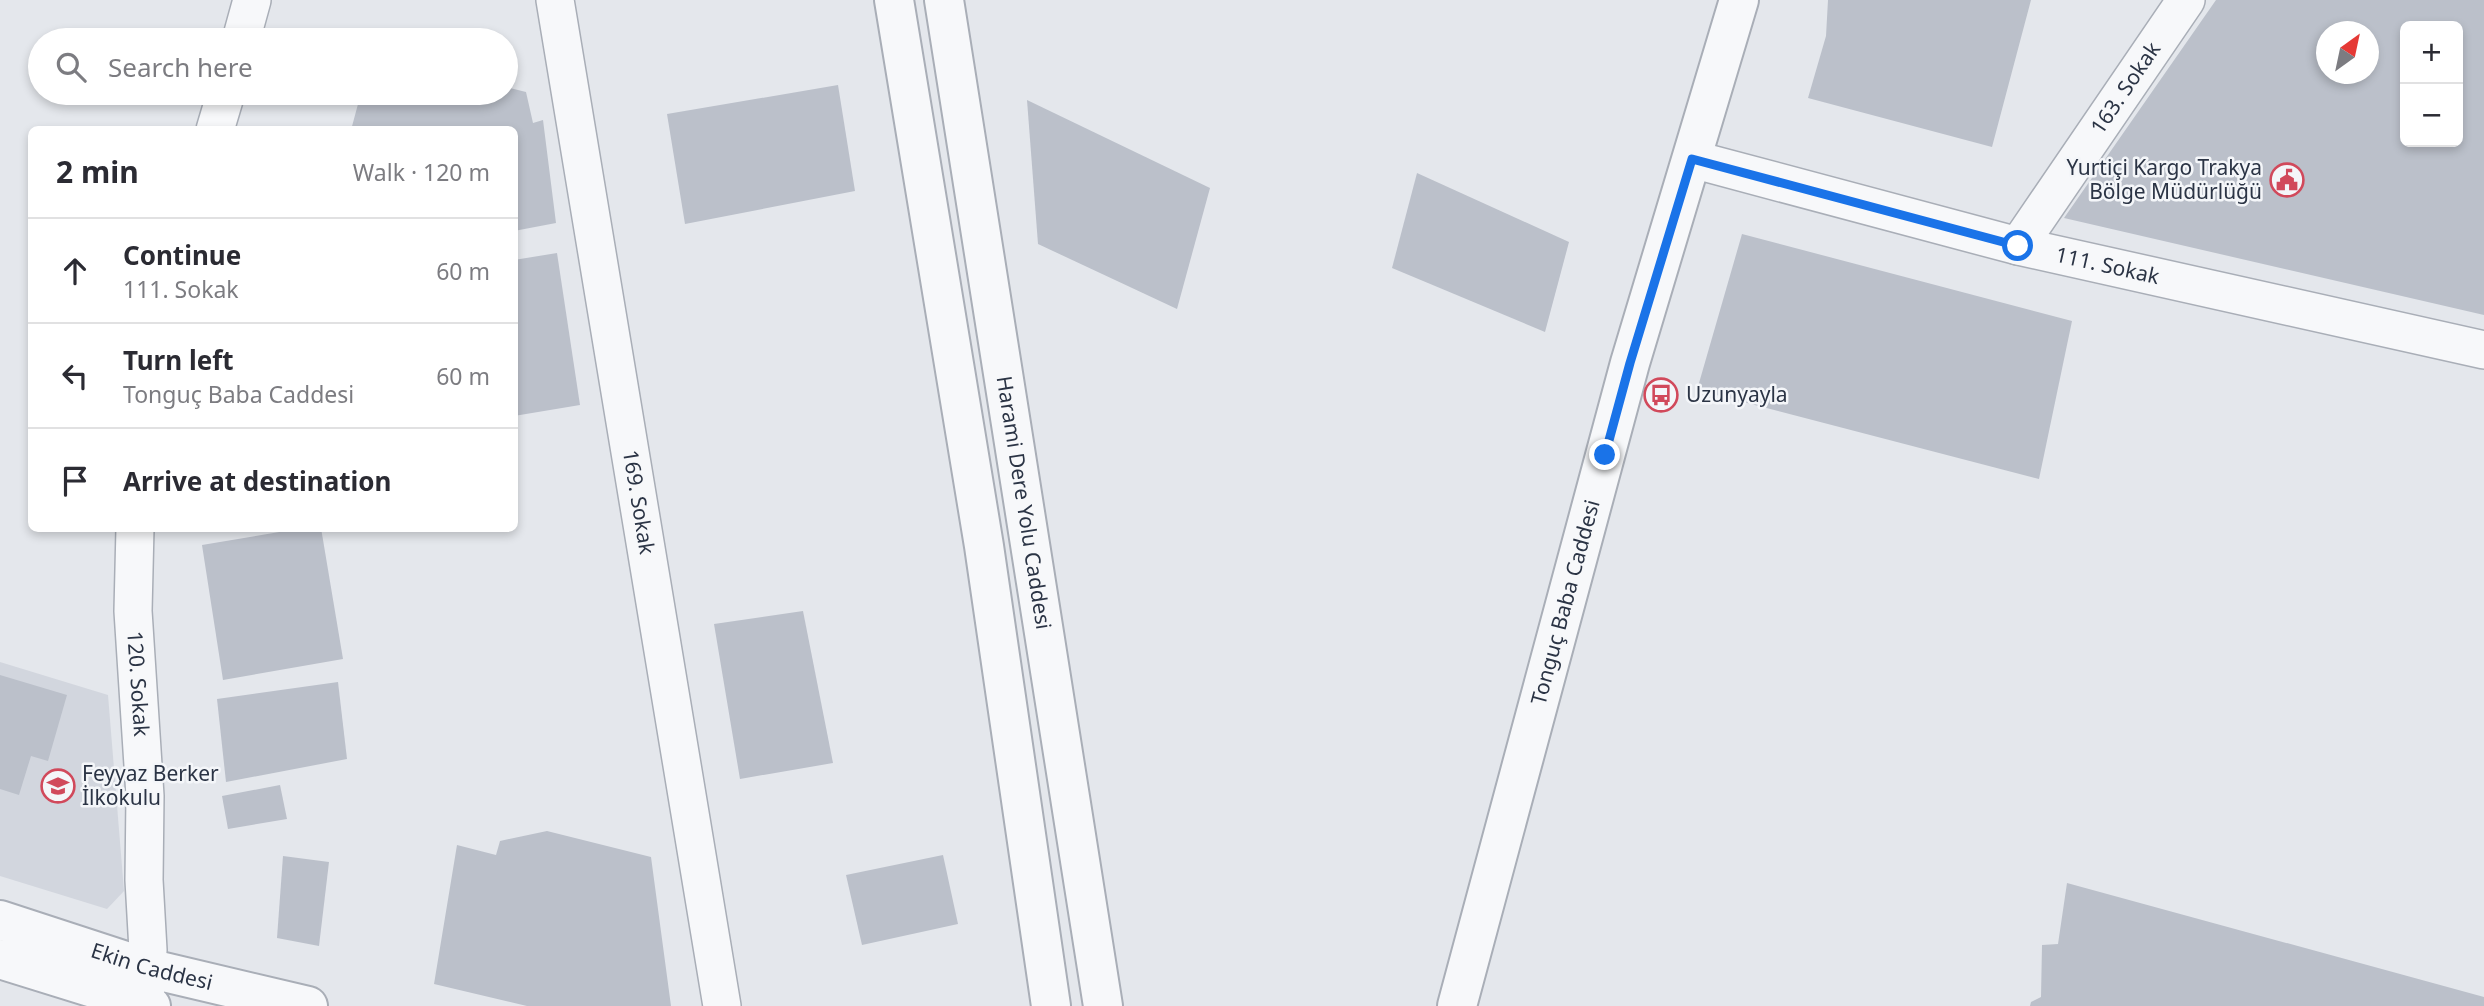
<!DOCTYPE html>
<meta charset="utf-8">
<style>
body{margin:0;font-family:"Noto Sans",sans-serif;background:#f2f2f3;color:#2b2b33}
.controls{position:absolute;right:21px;top:21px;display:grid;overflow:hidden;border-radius:10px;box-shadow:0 4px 10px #0003}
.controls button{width:63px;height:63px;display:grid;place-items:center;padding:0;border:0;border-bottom:2px solid #e1e1e2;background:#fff;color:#2b2b33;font:35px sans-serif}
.compass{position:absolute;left:2316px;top:21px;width:63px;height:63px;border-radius:50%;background:#fff;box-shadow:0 4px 10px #0003;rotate:33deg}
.stop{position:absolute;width:21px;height:21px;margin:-16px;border:5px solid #1a73e8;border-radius:50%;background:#fff}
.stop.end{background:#1a73e8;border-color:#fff;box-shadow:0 2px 7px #0008}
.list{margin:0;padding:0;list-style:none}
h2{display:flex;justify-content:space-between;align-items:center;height:91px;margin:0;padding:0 28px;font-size:30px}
h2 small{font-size:23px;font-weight:400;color:#7c7c81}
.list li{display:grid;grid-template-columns:46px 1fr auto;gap:21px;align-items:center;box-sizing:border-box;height:105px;padding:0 28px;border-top:2px solid #e1e1e2}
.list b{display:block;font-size:26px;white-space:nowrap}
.list p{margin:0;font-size:23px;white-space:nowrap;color:#7c7c81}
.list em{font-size:23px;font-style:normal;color:#7c7c81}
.icon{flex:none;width:38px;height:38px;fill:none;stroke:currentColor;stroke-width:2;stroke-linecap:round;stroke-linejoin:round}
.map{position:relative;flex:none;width:2484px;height:1006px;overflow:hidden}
.search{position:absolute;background:#fff;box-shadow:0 4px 10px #0003;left:28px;top:28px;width:490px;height:77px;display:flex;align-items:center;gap:18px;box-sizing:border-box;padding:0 24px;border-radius:38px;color:#7c7c81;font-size:26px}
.panel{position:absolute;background:#fff;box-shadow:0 4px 10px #0003;left:28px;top:126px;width:490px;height:406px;border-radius:10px}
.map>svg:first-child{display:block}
.built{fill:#d2d6de}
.building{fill:#bbc0ca;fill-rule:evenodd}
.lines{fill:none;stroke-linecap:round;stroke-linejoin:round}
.minor-casing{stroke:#a9aeb7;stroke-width:40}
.tertiary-casing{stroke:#a9aeb7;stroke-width:42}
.minor{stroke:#f7f8fa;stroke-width:37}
.tertiary{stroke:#f7f8fa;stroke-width:38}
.route{stroke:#1a73e8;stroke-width:9}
.labels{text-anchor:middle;stroke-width:5;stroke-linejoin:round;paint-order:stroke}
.street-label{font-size:21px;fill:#2b3445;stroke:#f4f6f9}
.poi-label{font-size:21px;fill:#2b3445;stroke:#f4f6f9;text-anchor:start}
</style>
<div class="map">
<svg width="2484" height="1006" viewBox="0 0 2484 1006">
<rect width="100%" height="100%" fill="#e4e7ec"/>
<path class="built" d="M0,662L108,695L124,891L107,909L0,876Z"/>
<g class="building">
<path d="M1828,0H2031L1992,147L1808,98L1826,36Z"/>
<path d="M2216,0H2484V315L2064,218ZM2405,26H2458V142H2405ZM2326,32H2368V74H2326Z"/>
<path d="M838,85L855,191L685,224L667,114Z"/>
<path d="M506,87L526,92L533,123L543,120L556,223L514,231V130H351L361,93H506Z"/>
<path d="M1027,100L1210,188L1177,309L1038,244Z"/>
<path d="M1417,173L1569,242L1545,332L1392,268Z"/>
<path d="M1742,234L2072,321L2039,479L1697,390Z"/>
<path d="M557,253L580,405L514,416V260Z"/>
<path d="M303,528H321L343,659L223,680L202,545Z"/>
<path d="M803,611L833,763L740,779L714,624Z"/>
<path d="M0,675L67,695L48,761L31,756L19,795L0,789Z"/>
<path d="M338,682L347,759L226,782L217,699Z"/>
<path d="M280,785L287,819L228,829L222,796Z"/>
<path d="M547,831L651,857L671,1006H527L434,984L457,845L496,855L500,841Z"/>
<path d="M943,855L958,924L862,945L846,875Z"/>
<path d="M283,856L329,862L319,946L277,938Z"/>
<path d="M2067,883L2484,997V1006H2030L2031,1002L2041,997L2042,945L2058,944Z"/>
</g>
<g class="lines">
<defs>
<g id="minor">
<path id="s1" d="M555,0L722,1006"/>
<path d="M241,40L252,0"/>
<path d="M215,130L226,93"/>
<path id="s2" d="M1692,159L2018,246L2484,350"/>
<path id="s3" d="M2018,246L2186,0"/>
<path id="s4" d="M135,528L133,611L145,796L144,880L148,950L145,998"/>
</g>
<g id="tertiary">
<path d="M894,0L984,546L1051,1006"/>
<path id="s5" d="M944,0L1103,1006"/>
<path id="s6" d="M0,920L147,968L308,1006"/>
<path d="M0,959L151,1006"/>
<path id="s7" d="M1457,1006L1630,363L1739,0"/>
</g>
</defs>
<use href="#minor" class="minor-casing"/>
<use href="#tertiary" class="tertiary-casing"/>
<use href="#minor" class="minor"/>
<use href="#tertiary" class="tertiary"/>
</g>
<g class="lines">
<path class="route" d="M1605,455L1630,363L1692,159L2018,246"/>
</g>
<defs>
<symbol id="civic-ring" viewBox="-11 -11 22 22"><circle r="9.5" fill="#f4f6f9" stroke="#d1495b" stroke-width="1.5"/><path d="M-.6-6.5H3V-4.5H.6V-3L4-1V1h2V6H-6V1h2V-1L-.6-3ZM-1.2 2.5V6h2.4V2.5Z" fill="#d1495b"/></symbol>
<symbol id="bus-ring" viewBox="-11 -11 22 22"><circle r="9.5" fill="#f4f6f9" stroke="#d1495b" stroke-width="1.5"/><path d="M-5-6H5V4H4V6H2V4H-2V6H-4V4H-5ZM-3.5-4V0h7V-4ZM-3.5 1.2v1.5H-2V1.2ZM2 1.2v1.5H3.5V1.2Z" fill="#d1495b"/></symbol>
<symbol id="school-ring" viewBox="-11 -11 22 22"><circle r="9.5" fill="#f4f6f9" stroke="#d1495b" stroke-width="1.5"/><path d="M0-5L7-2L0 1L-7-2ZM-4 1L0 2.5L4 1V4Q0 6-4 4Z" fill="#d1495b"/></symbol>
</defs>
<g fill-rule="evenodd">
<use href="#civic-ring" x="2268" y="161" width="38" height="38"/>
<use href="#bus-ring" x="1642" y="376" width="38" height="38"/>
<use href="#school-ring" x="39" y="767" width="38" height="38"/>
</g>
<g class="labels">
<g class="street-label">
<text dy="7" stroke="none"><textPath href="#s3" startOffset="191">163. Sokak</textPath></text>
<text dy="7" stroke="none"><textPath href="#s2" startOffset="429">111. Sokak</textPath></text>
<text dy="7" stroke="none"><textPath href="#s1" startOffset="509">169. Sokak</textPath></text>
<text dy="7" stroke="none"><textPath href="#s5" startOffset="509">Harami Dere Yolu Caddesi</textPath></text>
<text dy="7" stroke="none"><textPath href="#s7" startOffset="418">Tonguç Baba Caddesi</textPath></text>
<text dy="7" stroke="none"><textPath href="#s4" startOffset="156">120. Sokak</textPath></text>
<text dy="7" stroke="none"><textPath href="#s6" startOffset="159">Ekin Caddesi</textPath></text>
</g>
<g class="poi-label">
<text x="2262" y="175" text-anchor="end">Yurtiçi Kargo Trakya<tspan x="2262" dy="24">Bölge Müdürlüğü</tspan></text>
<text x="1686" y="402">Uzunyayla</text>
<text x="82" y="781">Feyyaz Berker<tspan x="82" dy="24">İlkokulu</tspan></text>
</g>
</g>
</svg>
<div class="controls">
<button>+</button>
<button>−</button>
</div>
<svg class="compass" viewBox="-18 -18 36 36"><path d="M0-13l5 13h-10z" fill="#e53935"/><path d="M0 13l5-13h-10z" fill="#7c7c81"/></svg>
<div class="stop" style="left:2018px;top:246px"></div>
<div class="stop end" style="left:1605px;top:455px"></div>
<div class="search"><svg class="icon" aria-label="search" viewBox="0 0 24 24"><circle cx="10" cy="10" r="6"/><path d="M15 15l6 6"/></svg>Search here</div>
<section class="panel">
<h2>2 min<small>Walk · 120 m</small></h2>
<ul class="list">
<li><svg class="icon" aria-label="ahead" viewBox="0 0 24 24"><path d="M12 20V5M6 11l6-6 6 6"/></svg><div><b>Continue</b><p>111. Sokak</p></div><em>60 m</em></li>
<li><svg class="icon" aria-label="left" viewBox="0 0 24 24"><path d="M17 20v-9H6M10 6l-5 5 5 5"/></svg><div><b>Turn left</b><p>Tonguç Baba Caddesi</p></div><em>60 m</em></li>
<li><svg class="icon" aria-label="arrive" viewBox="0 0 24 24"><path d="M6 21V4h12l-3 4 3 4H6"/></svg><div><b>Arrive at destination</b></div></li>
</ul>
</section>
</div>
